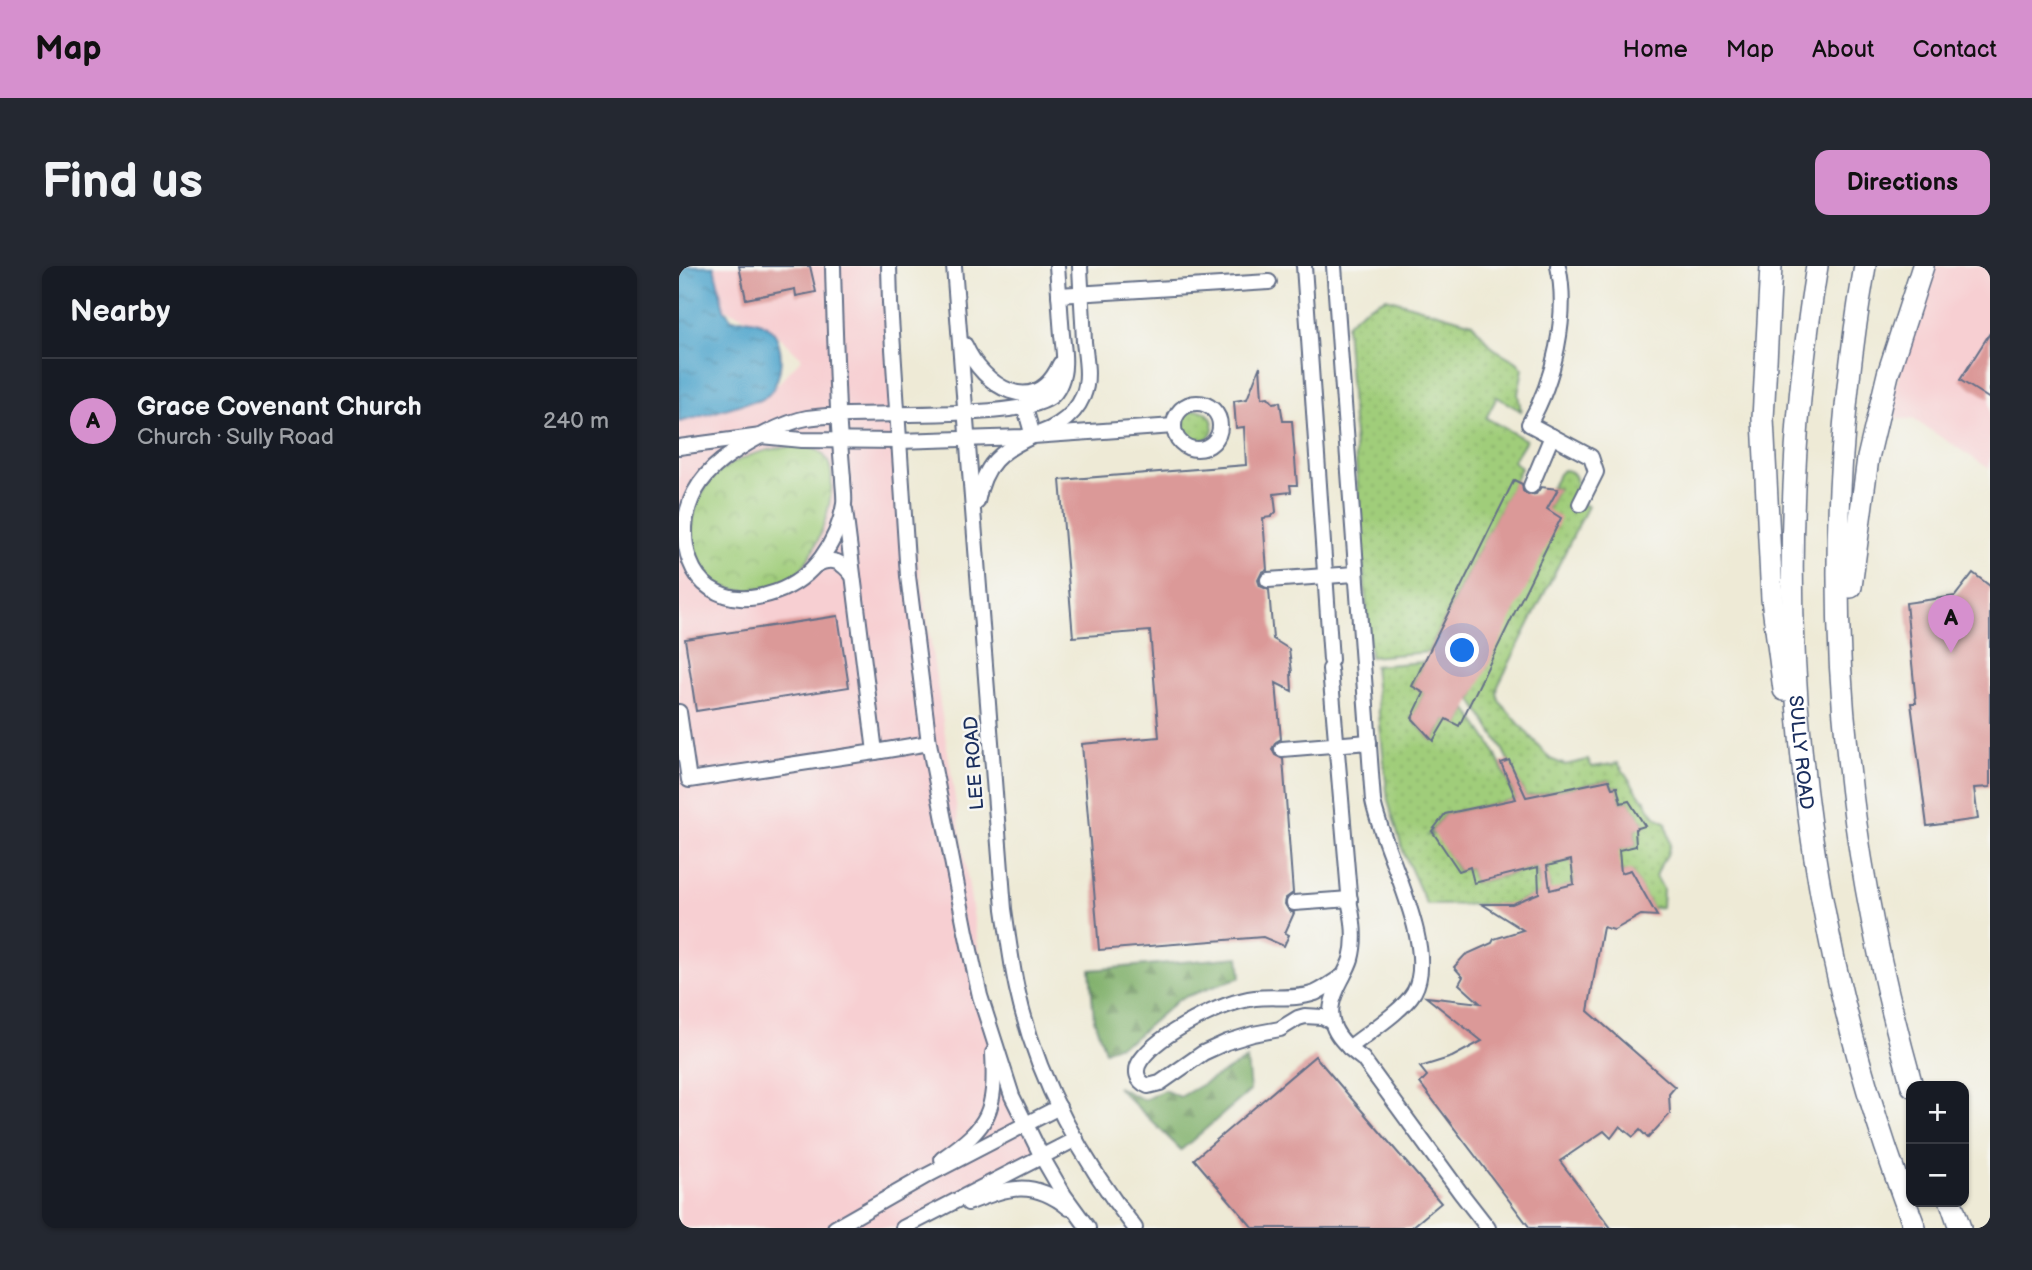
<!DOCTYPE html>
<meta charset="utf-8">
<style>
body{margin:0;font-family:"Balsamiq Sans",sans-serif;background:#242831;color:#f1f3f6}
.controls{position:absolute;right:21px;bottom:21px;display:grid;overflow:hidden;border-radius:14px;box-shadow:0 2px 5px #0004}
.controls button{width:63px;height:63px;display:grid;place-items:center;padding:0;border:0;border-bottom:2px solid #363941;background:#171b24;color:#f1f3f6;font:35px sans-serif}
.you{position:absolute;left:784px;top:385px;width:24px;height:24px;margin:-18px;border:5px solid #fff;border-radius:50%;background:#1a73e8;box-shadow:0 0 0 10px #1a73e833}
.badge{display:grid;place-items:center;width:46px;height:46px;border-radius:50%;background:#d690ce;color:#111;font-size:23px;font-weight:700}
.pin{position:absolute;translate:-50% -58px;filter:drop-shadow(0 2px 4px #0008)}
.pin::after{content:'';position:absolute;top:37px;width:24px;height:21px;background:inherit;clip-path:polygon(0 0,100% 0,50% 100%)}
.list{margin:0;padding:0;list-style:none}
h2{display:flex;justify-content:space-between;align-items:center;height:91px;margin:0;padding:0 28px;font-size:30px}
h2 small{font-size:23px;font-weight:400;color:#9ea1a6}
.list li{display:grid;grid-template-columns:46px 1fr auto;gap:21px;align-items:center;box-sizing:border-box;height:126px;padding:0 28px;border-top:2px solid #363941}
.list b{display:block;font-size:26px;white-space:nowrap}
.list p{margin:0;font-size:23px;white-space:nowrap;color:#9ea1a6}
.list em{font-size:23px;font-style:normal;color:#9ea1a6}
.map{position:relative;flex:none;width:1311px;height:962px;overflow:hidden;border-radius:14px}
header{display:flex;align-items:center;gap:42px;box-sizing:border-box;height:98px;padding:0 35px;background:#d690ce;color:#111}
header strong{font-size:33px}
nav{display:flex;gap:38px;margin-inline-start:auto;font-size:24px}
.intro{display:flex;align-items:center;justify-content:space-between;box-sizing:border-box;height:168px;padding:0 42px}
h1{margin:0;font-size:49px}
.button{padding:18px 32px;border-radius:14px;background:#d690ce;color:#111;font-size:24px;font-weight:700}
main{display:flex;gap:42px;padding:0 42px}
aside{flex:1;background:#171b24;border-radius:14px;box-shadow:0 2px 5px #0004}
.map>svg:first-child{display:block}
.built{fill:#f7cfd2}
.grass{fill:url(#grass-dots);stroke:#5e7e6c;stroke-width:2}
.forest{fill:url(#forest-firs);stroke:#4e7064;stroke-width:2}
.park{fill:url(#park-crowns);stroke:#5e7e6c;stroke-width:2}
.water{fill:url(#water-ripples);stroke:#366a95;stroke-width:2}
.building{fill:#db9998;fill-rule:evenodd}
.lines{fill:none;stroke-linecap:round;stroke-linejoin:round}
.minor-casing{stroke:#657088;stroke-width:18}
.highway-casing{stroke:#657088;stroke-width:24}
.minor{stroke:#fff;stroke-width:14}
.highway{stroke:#fff;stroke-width:21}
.labels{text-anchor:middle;stroke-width:5;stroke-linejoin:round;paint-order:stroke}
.street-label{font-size:19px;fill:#1b2f5e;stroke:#f6f6f2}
</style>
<header>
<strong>Map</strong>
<nav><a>Home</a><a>Map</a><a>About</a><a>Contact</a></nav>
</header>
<div class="intro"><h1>Find us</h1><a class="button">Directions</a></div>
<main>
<aside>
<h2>Nearby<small></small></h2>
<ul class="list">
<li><span class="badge">A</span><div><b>Grace Covenant Church</b><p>Church · Sully Road</p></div><em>240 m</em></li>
</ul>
</aside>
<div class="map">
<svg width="1311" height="962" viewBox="0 0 1311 962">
<defs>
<pattern id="grass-dots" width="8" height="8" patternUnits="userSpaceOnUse" patternTransform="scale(1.75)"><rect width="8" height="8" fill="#a0cd7a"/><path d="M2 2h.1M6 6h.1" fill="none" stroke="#89b06c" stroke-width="1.8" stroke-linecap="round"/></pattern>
<pattern id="forest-firs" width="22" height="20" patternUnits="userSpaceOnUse" patternTransform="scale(1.75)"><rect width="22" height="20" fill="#80b06a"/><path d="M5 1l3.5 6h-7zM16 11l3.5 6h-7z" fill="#68905a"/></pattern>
<pattern id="park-crowns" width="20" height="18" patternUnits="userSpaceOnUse" patternTransform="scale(1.75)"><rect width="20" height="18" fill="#a0cd7a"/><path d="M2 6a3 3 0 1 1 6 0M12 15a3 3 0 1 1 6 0" fill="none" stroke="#89b06c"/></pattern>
<pattern id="water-ripples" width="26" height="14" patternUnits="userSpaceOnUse" patternTransform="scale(1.75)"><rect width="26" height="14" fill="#50a5cc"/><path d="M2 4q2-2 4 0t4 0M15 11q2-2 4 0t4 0" fill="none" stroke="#4287a9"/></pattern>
</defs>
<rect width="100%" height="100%" fill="#f6f6f2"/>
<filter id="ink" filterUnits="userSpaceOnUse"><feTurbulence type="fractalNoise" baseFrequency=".0143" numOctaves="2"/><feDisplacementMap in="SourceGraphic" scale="14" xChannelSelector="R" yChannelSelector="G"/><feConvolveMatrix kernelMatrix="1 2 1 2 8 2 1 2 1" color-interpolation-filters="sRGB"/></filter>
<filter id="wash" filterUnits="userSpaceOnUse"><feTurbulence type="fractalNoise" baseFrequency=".00686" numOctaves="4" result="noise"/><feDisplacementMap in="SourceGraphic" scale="28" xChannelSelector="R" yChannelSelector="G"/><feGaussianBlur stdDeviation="1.57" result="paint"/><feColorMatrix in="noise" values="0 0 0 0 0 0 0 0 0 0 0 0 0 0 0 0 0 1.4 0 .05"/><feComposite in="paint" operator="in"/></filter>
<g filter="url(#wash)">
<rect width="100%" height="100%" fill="#eeead6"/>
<g class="built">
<path d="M36,0H216L220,175L313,768L363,891L229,962H0V153L85,133L123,92L89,60L45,43Z"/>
<path d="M1252,0H1311V203L1234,153H1217L1212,135Z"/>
</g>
<g class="grass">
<path d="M707,32L793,57L814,82L838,96L844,103L839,128L842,145L818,131L807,152L847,174L834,195L842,202L749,386L691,391L667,59C681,44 689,40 707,32Z"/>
<circle cx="518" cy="160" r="16"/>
<path d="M884,204C902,204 898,222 895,235L909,240L819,420L818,427L821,436L871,493L886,499L909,494L913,501L939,497L962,531L967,535L970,543L977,551L987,557L991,578L988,589L982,598L977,610L984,623L983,641L973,642L952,605L942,607L941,600L894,612L895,618L871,626L867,600L957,580L956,563L966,560L950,535L942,537L938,521L933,522L930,514L847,531L822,480L793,434L868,243L879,223L872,222L880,208Z"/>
<path d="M745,396L733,419L745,427L733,453L754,475L767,453L780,459L788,443L812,479L837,533L766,548L749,569L757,567L779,605L791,601L795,617L857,602L861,627L833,638L748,639L725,588L709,535L695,400Z"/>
</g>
<g class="forest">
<path d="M560,691L562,711L500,733L453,774L426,785L415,753L411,704Z"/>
<path d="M568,793L571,825L502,884L438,821L465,834L485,824L501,831Z"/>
</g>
<path class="park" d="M123,180C135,182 144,185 149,196C162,222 138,292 116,309C101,321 79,326 60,324C2,317 2,246 35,211C57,189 93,181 123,180Z"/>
<path class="water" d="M0,0H35L45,43L53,53C65,53 79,53 89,61C109,74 104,122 84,133C78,136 69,136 63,138C42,144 21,151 0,156Z"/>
<g id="blocks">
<g class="building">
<path d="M60,0H131L137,26L117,30L116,23L67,33Z"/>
<path d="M1311,67V133L1281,114Z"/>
<path d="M581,100L583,132L589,131L594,137L601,136L604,155H613L618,219H611L612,226L595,228L597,246L592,251L584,252L588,304L583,306L579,314L581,320L590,324L594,373L610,383L613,406H612L613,425L597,417L602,473L597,476L593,483L596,489L604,493L614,627L607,632L606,638L610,645L615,647L606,667L610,669L605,680L584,671L420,684L403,478L480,471L471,365L394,371L381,214L567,199L565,161L557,162L555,135L568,133Z"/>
<path d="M835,214L843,218L844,225L849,229L857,228L862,221L879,223L868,243L882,252L780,460L767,453L754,475L733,452L745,427L733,420Z"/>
<path d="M1294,307L1311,320V521L1295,522L1299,553L1248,560L1232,437H1237L1227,337L1276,330Z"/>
<path d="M159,350L170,421L17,445L6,373Z"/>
<path d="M830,494L847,531L930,514L933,522L938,521L942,537L950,535L966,560L956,563L957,580L940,584L942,607L952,604L978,650L962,649L935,664L924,661L909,745L996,821L990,828L991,848L969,872L961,864L954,871L941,860L932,872L925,865L881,895L932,962H851L741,817L748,810L741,801L773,791L803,775L747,731L801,737L780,718L784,711L775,701L786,689L813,677L815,673L844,664L803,638H833L860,627L859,601L795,617L791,601L780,605L753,565L766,548L837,533L822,497ZM892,594L895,618L871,624L868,600Z"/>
<path d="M636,790L762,937L732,962H574L515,893Z"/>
</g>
</g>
</g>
<g filter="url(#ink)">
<use href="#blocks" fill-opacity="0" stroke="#657088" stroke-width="2"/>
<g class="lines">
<defs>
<g id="minor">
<path d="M154,0C155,48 157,95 159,143C160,166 162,189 164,212C164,220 166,230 165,238C159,276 134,313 97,326C74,334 52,336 31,322C12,309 5,284 6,261C8,230 25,206 52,188C70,175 106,156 128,152C176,143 345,157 374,129C380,123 385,110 385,100C386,90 384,79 383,69C381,46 380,23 378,0"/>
<path d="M210,0L211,37L229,310L250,477L287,666L301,730L333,830L363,891L385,929L409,962"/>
<path d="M275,0L325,643C329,670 332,696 338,723C357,810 401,892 456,962"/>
<path d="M625,0L652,394"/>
<path d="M655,0L694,535C703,583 760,681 735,726C723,746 688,767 670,782"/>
<path d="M879,0C890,49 875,115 850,158L912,191L917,206L901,238"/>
<path d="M380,29L590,16"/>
<path d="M286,79C304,120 356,154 381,98"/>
<circle cx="518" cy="160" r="23"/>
<path d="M346,142L354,170"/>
<path d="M0,181L82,170L123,174L220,175L344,171C368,168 394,154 404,130C411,114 407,93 405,76C404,51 402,25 401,0"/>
<path d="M852,220L873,170"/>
<path d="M298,236C305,198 321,185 354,170L495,160"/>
<path d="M137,299C154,290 163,296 174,310"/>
<path d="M589,314L676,308"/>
<path d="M651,403L671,639C675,657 677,675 672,693C669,703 662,713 658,723C643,755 658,774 684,793L781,926L809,962"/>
<path d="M0,446L10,514L196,486L166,244"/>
<path d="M603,483L690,476"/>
<path d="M196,486L250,477"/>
<path d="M615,637L671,633"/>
<path d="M653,756L643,751L626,750L619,752L601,763L574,768L548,776L524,787L481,817L469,820C457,815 455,804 462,794C481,767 544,736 576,732C595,730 617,734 636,727C645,723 655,715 664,710"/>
<path d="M263,893C311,860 317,845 314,787"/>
<path d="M289,937C329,921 354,913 390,942"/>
<path d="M156,962L247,910L380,841"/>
<path d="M224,962L397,873"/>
</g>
<g id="highway">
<path d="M1092,0L1084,153L1093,333L1105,424"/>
<path id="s1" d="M1138,0C1085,322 1117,657 1236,962"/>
<path d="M1186,0C1158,161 1151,329 1169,492C1180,603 1203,713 1233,820"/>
<path d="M1172,321L1189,192L1209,108L1244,0"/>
<path d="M1272,936L1281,962"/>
</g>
</defs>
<use href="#minor" class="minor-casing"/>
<use href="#highway" class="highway-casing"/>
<use href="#minor" class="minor"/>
<use href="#highway" class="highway"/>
</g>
</g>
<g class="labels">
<g class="street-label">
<text dy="7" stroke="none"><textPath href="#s1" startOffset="488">SULLY ROAD</textPath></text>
<text transform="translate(294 497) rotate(-94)" y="7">LEE ROAD</text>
</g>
</g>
</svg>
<div class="controls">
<button>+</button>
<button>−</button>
</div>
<div class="you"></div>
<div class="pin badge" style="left:1272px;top:387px">A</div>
</div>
</main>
